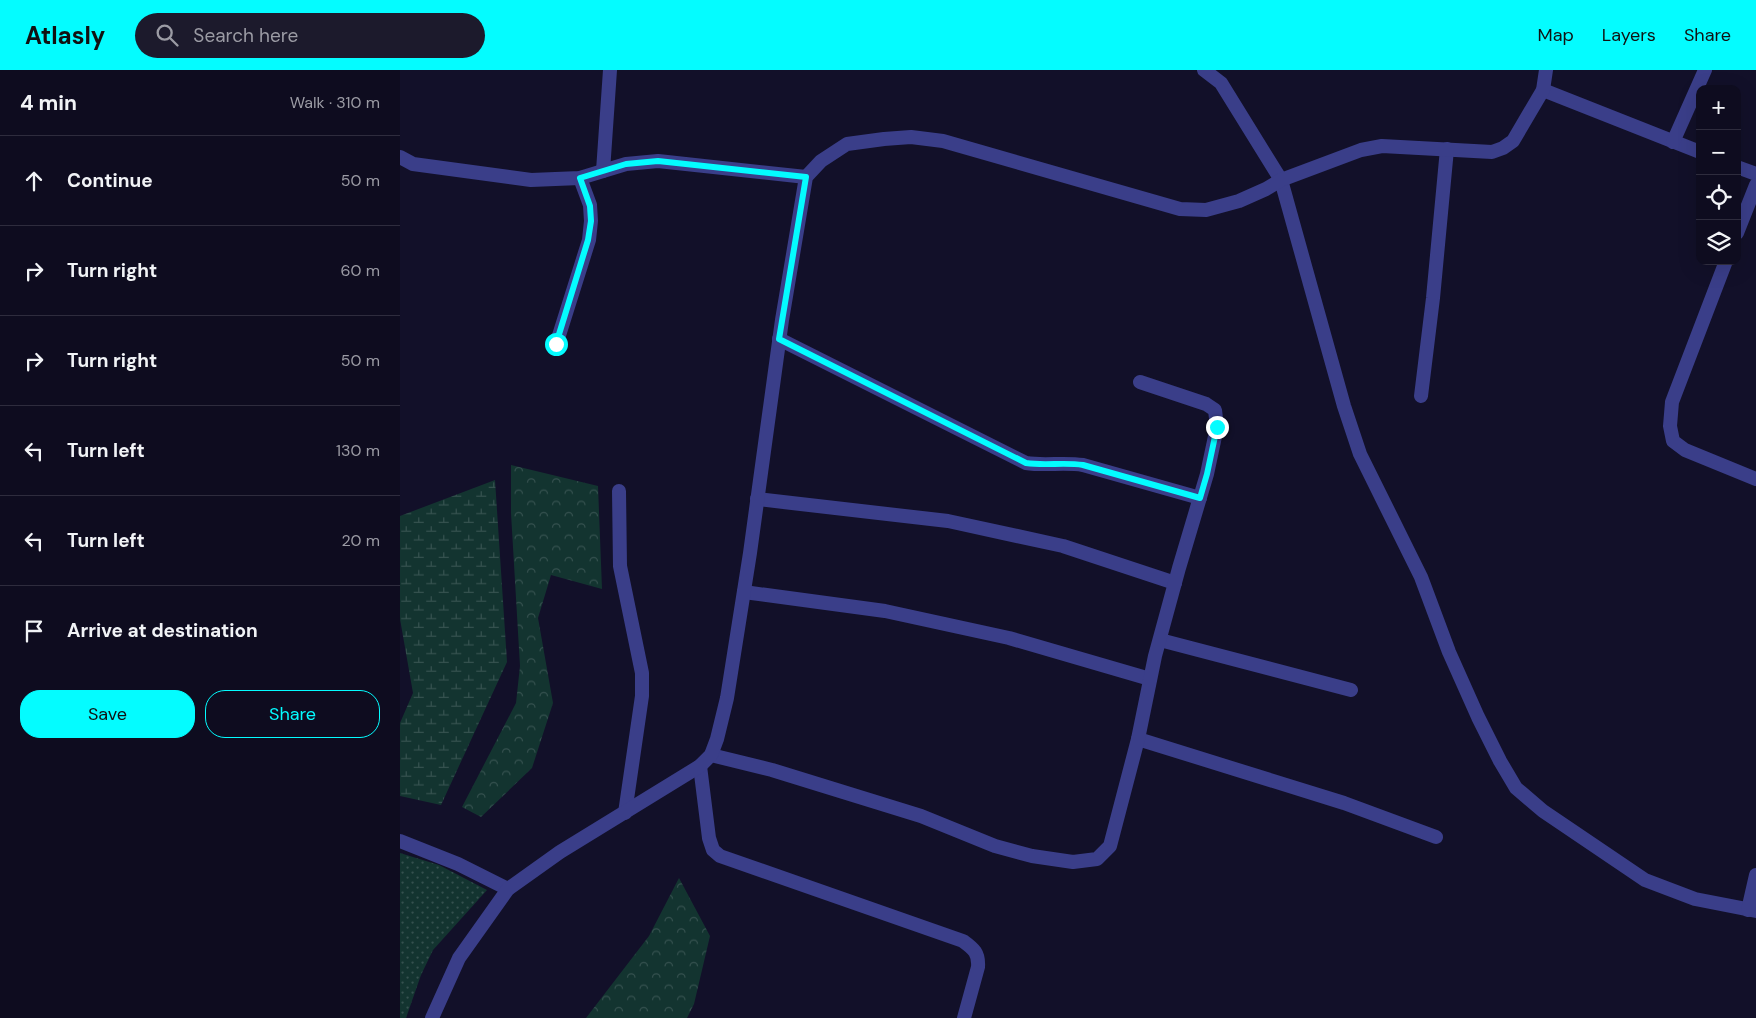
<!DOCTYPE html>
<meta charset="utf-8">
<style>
body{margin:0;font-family:"DM Sans",sans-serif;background:#1c1a2c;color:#f1f3f6}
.controls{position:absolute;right:15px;top:15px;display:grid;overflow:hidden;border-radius:10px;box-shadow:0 5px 20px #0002}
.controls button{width:45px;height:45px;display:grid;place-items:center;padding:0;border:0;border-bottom:1px solid #2e2c3d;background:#0e0c1f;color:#f1f3f6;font:25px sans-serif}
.stop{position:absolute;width:15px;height:15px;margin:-11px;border:4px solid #04fcff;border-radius:50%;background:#fff}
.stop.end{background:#04fcff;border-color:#fff;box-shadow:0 1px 5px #0008}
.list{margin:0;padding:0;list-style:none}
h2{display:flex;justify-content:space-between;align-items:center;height:65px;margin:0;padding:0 20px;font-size:21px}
h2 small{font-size:16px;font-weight:400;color:#9b9ba4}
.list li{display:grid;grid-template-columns:32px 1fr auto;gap:15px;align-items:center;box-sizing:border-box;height:90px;padding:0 20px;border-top:1px solid #2e2c3d}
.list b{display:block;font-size:19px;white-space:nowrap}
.list em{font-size:16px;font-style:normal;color:#9b9ba4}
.actions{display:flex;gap:10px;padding:15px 20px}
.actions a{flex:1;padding:11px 0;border:1px solid #04fcff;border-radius:20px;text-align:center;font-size:18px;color:#04fcff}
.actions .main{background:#04fcff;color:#111}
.icon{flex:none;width:28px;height:28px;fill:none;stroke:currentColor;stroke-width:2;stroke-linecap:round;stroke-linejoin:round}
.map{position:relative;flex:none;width:1356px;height:948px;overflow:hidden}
header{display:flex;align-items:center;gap:30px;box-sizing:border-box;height:70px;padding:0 25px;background:#04fcff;color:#111}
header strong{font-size:24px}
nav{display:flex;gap:28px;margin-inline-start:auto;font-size:18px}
.search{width:350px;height:45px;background:#1c1a2c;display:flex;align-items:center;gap:12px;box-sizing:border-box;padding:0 18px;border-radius:28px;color:#9b9ba4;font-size:19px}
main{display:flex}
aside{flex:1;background:#0e0c1f}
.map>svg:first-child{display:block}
.forest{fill:url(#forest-crowns)}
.wetland{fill:url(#wetland-marsh)}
.park{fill:url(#park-dots)}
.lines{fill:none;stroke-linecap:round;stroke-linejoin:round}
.minor{stroke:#3a3e89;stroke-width:14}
.route{stroke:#04fcff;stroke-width:6}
</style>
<header>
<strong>Atlasly</strong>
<div class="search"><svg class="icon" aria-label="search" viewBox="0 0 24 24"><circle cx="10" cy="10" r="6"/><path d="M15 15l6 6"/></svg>Search here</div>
<nav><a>Map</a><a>Layers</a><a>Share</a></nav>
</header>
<main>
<aside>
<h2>4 min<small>Walk · 310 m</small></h2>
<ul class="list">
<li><svg class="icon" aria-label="ahead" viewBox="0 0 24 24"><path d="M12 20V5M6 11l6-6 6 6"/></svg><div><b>Continue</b></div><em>50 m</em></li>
<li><svg class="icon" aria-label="right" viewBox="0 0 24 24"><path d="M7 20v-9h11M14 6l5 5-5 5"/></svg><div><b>Turn right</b></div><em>60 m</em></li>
<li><svg class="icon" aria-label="right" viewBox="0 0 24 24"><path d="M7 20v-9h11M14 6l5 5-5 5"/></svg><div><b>Turn right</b></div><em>50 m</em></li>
<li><svg class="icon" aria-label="left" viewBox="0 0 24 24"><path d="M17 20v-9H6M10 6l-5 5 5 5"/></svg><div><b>Turn left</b></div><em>130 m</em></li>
<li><svg class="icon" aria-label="left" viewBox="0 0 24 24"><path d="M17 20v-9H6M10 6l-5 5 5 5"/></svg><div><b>Turn left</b></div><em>20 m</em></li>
<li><svg class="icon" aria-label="arrive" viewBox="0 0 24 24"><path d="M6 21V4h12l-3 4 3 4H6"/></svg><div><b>Arrive at destination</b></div></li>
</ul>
<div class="actions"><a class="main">Save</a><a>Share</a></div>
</aside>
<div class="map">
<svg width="1356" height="948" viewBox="0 0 1356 948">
<defs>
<pattern id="forest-crowns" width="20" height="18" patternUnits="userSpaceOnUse" patternTransform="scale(1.25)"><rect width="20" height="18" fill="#133430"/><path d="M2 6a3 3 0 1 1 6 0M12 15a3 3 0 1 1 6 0" fill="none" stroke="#35514f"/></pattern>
<pattern id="wetland-marsh" width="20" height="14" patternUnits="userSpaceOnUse" patternTransform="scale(1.25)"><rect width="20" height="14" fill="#133430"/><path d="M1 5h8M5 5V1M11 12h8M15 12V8" fill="none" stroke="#35514f"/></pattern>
<pattern id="park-dots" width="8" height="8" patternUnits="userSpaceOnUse" patternTransform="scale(1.25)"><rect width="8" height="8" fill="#133430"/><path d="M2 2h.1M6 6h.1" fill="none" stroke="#35514f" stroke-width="1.8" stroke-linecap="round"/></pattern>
</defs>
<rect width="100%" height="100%" fill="#121029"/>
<g class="forest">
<path d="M111,395L198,416L202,519L151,505L138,548L153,633L132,698L81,747L62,737L116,633L120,596L111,443Z"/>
<path d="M279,808L310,866L294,934L287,948H186L249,866Z"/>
</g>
<path class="wetland" d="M95,410L107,592L41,735L0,726V653L13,623L0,549V446Z"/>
<path class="park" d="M0,783L39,795L87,820L33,880L21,905L6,948H0Z"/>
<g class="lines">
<g class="minor">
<path d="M804,0L821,13L881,110L944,336L960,384L1021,507L1049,582L1078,647L1100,691L1116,718L1143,741L1245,810L1295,829L1356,841"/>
<path d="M1143,20L1300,82"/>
<path d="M1273,72L1305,0"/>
<path d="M0,87L13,94L131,110L180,108L226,94L258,91L406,107"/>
<path d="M1337,97L1356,104"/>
<path d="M203,101L210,0"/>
<path d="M1337,163L1356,115"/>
<path d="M1326,191L1272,332L1270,356L1273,371L1285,380L1356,409"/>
<path d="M379,269L626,393C645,396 664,392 683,395L800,428"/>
<path d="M156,275L189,170L191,151L190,135L180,108"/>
<path d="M1021,326L1033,228L1047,79"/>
<path d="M219,421L220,496L242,603V626L225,743"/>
<path d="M357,429L548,451L663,476L775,513"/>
<path d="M344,522L485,541L609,568L750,609"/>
<path d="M760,570L951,620"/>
<path d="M738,669L944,733L1036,767"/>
<path d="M311,685L372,700L521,746L595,776L632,786L673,792L697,789L710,776L738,669L755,586L779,498L807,404L817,357L815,340L806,334L740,312"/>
<path d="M300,696L309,768L313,780L320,786L563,871C574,879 579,883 578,897L564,948"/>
<path d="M0,771L58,794L108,819"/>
<path d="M1348,840L1356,805"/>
<path d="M32,948L59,888L108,819L160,782L300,696L311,685L317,669L327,628L350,483L382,250L406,107L421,91L447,74L484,69L511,67L543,71L780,139L806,140L839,131L866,119L881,110L961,80L982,76L1092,82L1103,78L1113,71L1143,20L1146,0"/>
</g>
</g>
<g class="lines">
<path class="route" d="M156,274L188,170L191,151L190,136L180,108L226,94L258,91L406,107L379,269L626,393C645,396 664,392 683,395L800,428L807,404L817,357"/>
</g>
</svg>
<div class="controls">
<button>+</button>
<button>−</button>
<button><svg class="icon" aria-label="locate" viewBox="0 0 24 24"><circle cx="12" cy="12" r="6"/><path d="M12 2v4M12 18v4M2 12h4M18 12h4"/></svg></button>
<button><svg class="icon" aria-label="layers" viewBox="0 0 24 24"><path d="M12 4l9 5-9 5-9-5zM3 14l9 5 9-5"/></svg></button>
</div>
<div class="stop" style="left:156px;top:274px"></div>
<div class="stop end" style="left:817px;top:357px"></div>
</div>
</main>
